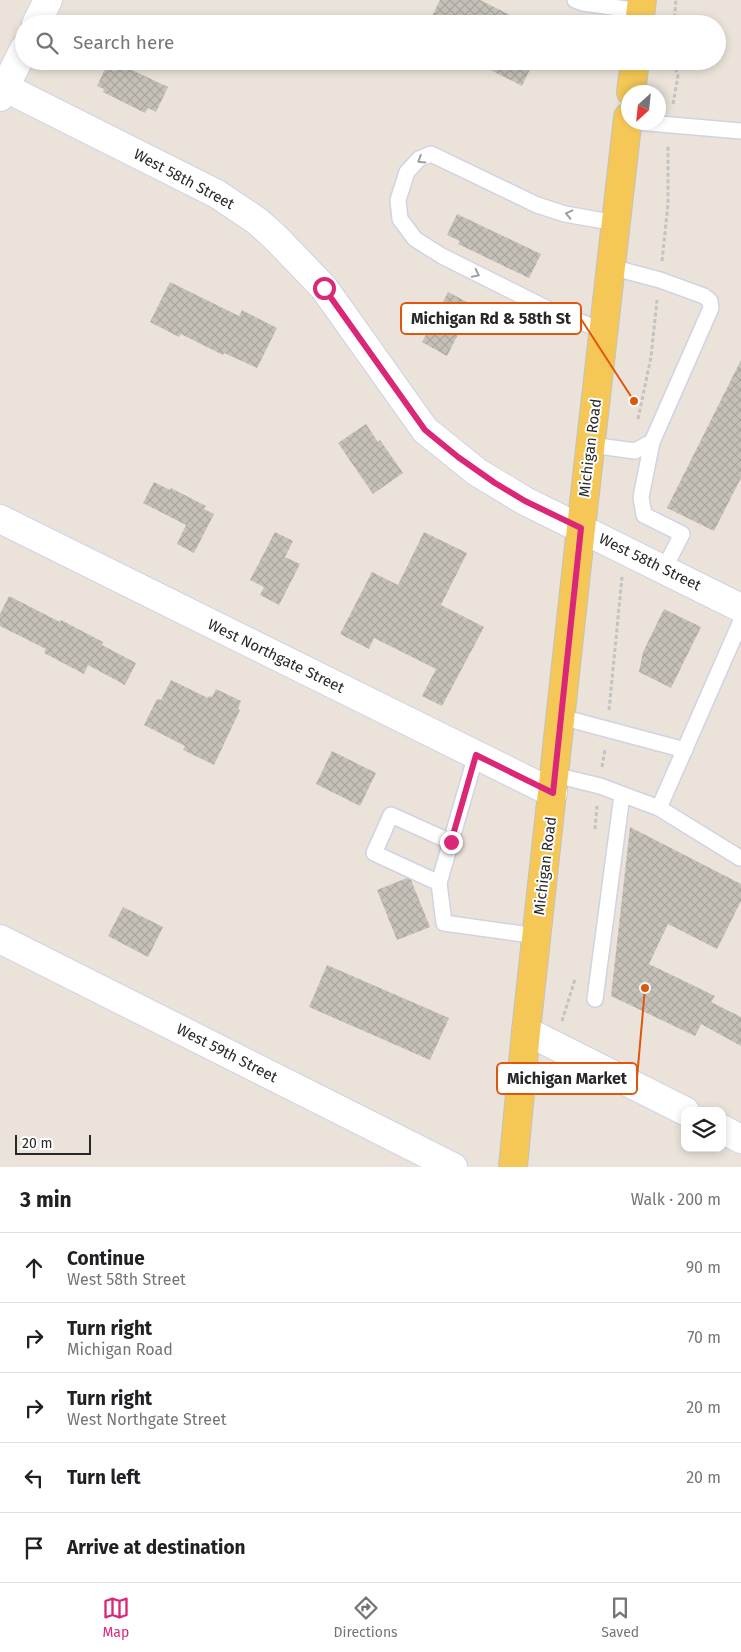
<!DOCTYPE html>
<meta charset="utf-8">
<style>
body{margin:0;font-family:"Fira Sans",sans-serif;background:#f6f6f6;color:#202124}
.controls{position:absolute;right:15px;bottom:15px;display:grid;overflow:hidden;border-radius:10px;box-shadow:0 2px 8px #0003}
.controls button{width:45px;height:45px;display:grid;place-items:center;padding:0;border:0;border-bottom:1px solid #e0e0e0;background:#fff;color:#202124;font:25px sans-serif}
.compass{position:absolute;left:621px;top:85px;width:45px;height:45px;border-radius:50%;background:#fff;box-shadow:0 2px 8px #0003;rotate:207deg}
.scale{position:absolute;left:15px;bottom:12px;width:76px;box-sizing:border-box;padding-left:5px;border:2px solid #282828;border-top:0;font-size:14px;line-height:18px;white-space:nowrap;color:#282828;-webkit-text-stroke:4px #fff;paint-order:stroke}
.stop{position:absolute;width:15px;height:15px;margin:-11px;border:4px solid #db2777;border-radius:50%;background:#fff}
.stop.end{background:#db2777;border-color:#fff;box-shadow:0 1px 5px #0008}
.list{margin:0;padding:0;list-style:none}
h2{display:flex;justify-content:space-between;align-items:center;height:65px;margin:0;padding:0 20px;font-size:21px}
h2 small{font-size:16px;font-weight:400;color:#757577}
.list li{display:grid;grid-template-columns:32px 1fr auto;gap:15px;align-items:center;box-sizing:border-box;height:70px;padding:0 20px;border-top:1px solid #e0e0e0}
.list b{display:block;font-size:19px;white-space:nowrap}
.list p{margin:0;font-size:16px;white-space:nowrap;color:#757577}
.list em{font-size:16px;font-style:normal;color:#757577}
.icon{flex:none;width:28px;height:28px;fill:none;stroke:currentColor;stroke-width:2;stroke-linecap:round;stroke-linejoin:round}
.map{position:relative;flex:none;width:741px;height:1167px;overflow:hidden}
.search{position:absolute;background:#fff;box-shadow:0 2px 8px #0003;left:15px;right:15px;top:15px;height:55px;display:flex;align-items:center;gap:12px;box-sizing:border-box;padding:0 18px;border-radius:28px;color:#757577;font-size:19px}
.sheet{height:415px;background:#fff}
nav{display:flex;justify-content:space-around;align-items:center;box-sizing:border-box;height:70px;border-top:1px solid #e0e0e0;background:#fff;font-size:14px;color:#757577}
nav a{display:grid;justify-items:center;gap:2px}
nav .on{color:#db2777}
.map>svg:first-child{display:block}
.building{fill:url(#building-cross-hatch)}
.lines{fill:none;stroke-linecap:round;stroke-linejoin:round}
.lane-casing{stroke:#cfd3e2;stroke-width:18}
.street-casing{stroke:#cfd3e2;stroke-width:30}
.primary-casing{stroke:#c3c3c3;stroke-width:30}
.path{stroke:#c3c3c3;stroke-width:3;stroke-dasharray:4 2.5;stroke-linecap:butt}
.lane{stroke:#fff;stroke-width:15}
.street{stroke:#fff;stroke-width:28}
.primary{stroke:#f4c756;stroke-width:28}
.oneway{stroke:#9e9e9e}
.route{stroke:#db2777;stroke-width:6}
.labels{text-anchor:middle;stroke-width:4;stroke-linejoin:round;paint-order:stroke}
.street-label{font-size:15px;fill:#282828;stroke:#fff}
.leader{fill:none;stroke:#de570d;stroke-width:2}
.callout-dot{fill:#de570d;stroke:#fff;stroke-width:2}
.callout{fill:#fff;stroke:#de570d;stroke-width:2}
.callout-label{font-size:16px;text-anchor:middle;font-weight:bold;fill:#282828}
</style>
<div class="map">
<svg width="741" height="1167" viewBox="0 0 741 1167">
<defs>
<pattern id="building-cross-hatch" width="8" height="8" patternUnits="userSpaceOnUse" patternTransform="scale(1.25)"><rect width="8" height="8" fill="#c6c1b8"/><path d="M0 0l8 8M0 8l8-8" fill="none" stroke="#aaa69e"/></pattern>
</defs>
<rect width="100%" height="100%" fill="#ebe3d9"/>
<g class="building">
<path d="M440,0H480L528,24H428Z"/>
<path d="M473,61H534L522,86Z"/>
<path d="M117,63L168,87L156,112L148,108L145,113L103,92L104,89L97,86L106,67L114,71Z"/>
<path d="M457,214L541,254L529,278L458,244L460,241L447,235Z"/>
<path d="M170,282L239,316L242,310L277,328L257,368L224,353L223,355L181,334L179,337L150,322Z"/>
<path d="M448,292L473,305L447,356L422,342Z"/>
<path d="M741,360V478L714,531L667,508Z"/>
<path d="M366,424L378,442L380,440L403,473L373,494L338,443Z"/>
<path d="M154,482L170,490L171,488L206,506L204,509L214,514L194,553L177,544L186,525L143,503Z"/>
<path d="M275,532L293,541L285,557L300,564L279,605L260,595L264,587L250,580Z"/>
<path d="M424,532L467,553L441,605L484,627L442,706L422,696L436,669L374,638L369,649L340,634L372,572L398,585Z"/>
<path d="M9,596L60,622L61,620L103,642L102,645L136,663L125,685L88,665L84,674L44,653L46,649L0,626V614Z"/>
<path d="M664,609L701,627L671,688L639,672L643,652Z"/>
<path d="M171,680L208,698L209,696L212,697L216,689L241,701L238,709L240,710L214,765L183,750L185,746L144,725L157,699L161,700Z"/>
<path d="M332,751L376,773L360,806L316,784Z"/>
<path d="M630,827L741,884V901L717,949L668,924L649,964L715,996L711,1002L741,1017V1046L701,1024L695,1036L611,996Z"/>
<path d="M407,878L411,880L430,927L397,940L377,890Z"/>
<path d="M123,907L163,927L148,957L108,936Z"/>
<path d="M327,965L449,1018L430,1060L309,1007Z"/>
</g>
<g class="lines">
<defs>
<g id="lane">
<path d="M575,0L583,3L641,11"/>
<path d="M637,122L741,131"/>
<path d="M604,331L552,311L442,256L415,239L400,219L398,200L407,172L419,159L431,154L537,205L565,214L616,223"/>
<path d="M652,442L641,497L644,515L682,534L664,569"/>
<path d="M591,445L635,451L652,442L711,308L710,301L704,296L660,280L611,267"/>
<path d="M561,717L685,750"/>
<path d="M476,755L439,883L444,923L537,936"/>
<path d="M555,775L600,786L659,808L740,858"/>
<path d="M659,808L741,621"/>
<path d="M439,883L374,853L391,815L451,842"/>
<path d="M595,999L622,795"/>
</g>
<g id="street">
<path d="M36,24L48,0"/>
<path d="M0,85L217,194L257,221L275,237L324,288L425,430L477,472L525,501L741,608"/>
<path d="M0,97L24,49"/>
<path d="M0,519L553,793"/>
<path d="M0,939L453,1167"/>
<path d="M526,1031L685,1111"/>
<path d="M722,1129L741,1139"/>
</g>
<g id="primary">
<path d="M639,24L642,0"/>
<path d="M631,92L635,61"/>
<path d="M513,1167L526,1031L581,528L628,117"/>
</g>
</defs>
<use href="#lane" class="lane-casing"/>
<use href="#street" class="street-casing"/>
<use href="#primary" class="primary-casing"/>
<g class="path">
<path d="M674,24L676,0"/>
<path d="M673,104L678,76L673,61"/>
<path d="M662,261L668,204V145"/>
<path d="M638,419L651,357L657,300"/>
<path d="M609,710L622,577"/>
<path d="M602,767L605,749"/>
<path d="M595,829L597,806"/>
<path d="M562,1021L575,979"/>
</g>
<use href="#lane" class="lane"/>
<use href="#street" class="street"/>
<use href="#primary" class="primary"/>
</g>
<defs><path id="oneway-chevron" d="M-2-3.5L2.5 0L-2 3.5" fill="none" stroke-width="1.6" stroke-linecap="round" stroke-linejoin="round" transform="scale(1.25)"/></defs>
<g class="oneway">
<use href="#oneway-chevron" transform="translate(421 160) rotate(148)"/>
<use href="#oneway-chevron" transform="translate(569 214) rotate(-167)"/>
<use href="#oneway-chevron" transform="translate(476 274) rotate(26)"/>
</g>
<g class="lines">
<path class="route" d="M324,288L425,430L458,457L495,483L525,501L581,528L553,793L476,755L451,842"/>
</g>
<g class="labels">
<g class="street-label">
<text transform="translate(184 179) rotate(28)" y="5">West 58th Street</text>
<text transform="translate(590 448) rotate(-83)" y="5">Michigan Road</text>
<text transform="translate(650 562) rotate(26)" y="5">West 58th Street</text>
<text transform="translate(276 656) rotate(26)" y="5">West Northgate Street</text>
<text transform="translate(545 866) rotate(-83)" y="5">Michigan Road</text>
<text transform="translate(227 1053) rotate(27)" y="5">West 59th Street</text>
</g>
</g>
<path class="leader" d="M634 401L581 319M645 988L637 1078"/>
<g class="callout-dot">
<circle cx="634" cy="401" r="5"/>
<circle cx="645" cy="988" r="5"/>
</g>
<g class="callout">
<rect x="401" y="303" width="180" height="31" rx="5"/>
<rect x="497" y="1063" width="140" height="31" rx="5"/>
</g>
<g class="callout-label">
<text x="491" y="324">Michigan Rd &amp; 58th St</text>
<text x="567" y="1084">Michigan Market</text>
</g>
</svg>
<div class="controls">
<button><svg class="icon" aria-label="layers" viewBox="0 0 24 24"><path d="M12 4l9 5-9 5-9-5zM3 14l9 5 9-5"/></svg></button>
</div>
<svg class="compass" viewBox="-18 -18 36 36"><path d="M0-13l5 13h-10z" fill="#e53935"/><path d="M0 13l5-13h-10z" fill="#757577"/></svg>
<div class="scale">20 m</div>
<div class="stop" style="left:324px;top:288px"></div>
<div class="stop end" style="left:451px;top:842px"></div>
<div class="search"><svg class="icon" aria-label="search" viewBox="0 0 24 24"><circle cx="10" cy="10" r="6"/><path d="M15 15l6 6"/></svg>Search here</div>
</div>
<section class="sheet">
<h2>3 min<small>Walk · 200 m</small></h2>
<ul class="list">
<li><svg class="icon" aria-label="ahead" viewBox="0 0 24 24"><path d="M12 20V5M6 11l6-6 6 6"/></svg><div><b>Continue</b><p>West 58th Street</p></div><em>90 m</em></li>
<li><svg class="icon" aria-label="right" viewBox="0 0 24 24"><path d="M7 20v-9h11M14 6l5 5-5 5"/></svg><div><b>Turn right</b><p>Michigan Road</p></div><em>70 m</em></li>
<li><svg class="icon" aria-label="right" viewBox="0 0 24 24"><path d="M7 20v-9h11M14 6l5 5-5 5"/></svg><div><b>Turn right</b><p>West Northgate Street</p></div><em>20 m</em></li>
<li><svg class="icon" aria-label="left" viewBox="0 0 24 24"><path d="M17 20v-9H6M10 6l-5 5 5 5"/></svg><div><b>Turn left</b></div><em>20 m</em></li>
<li><svg class="icon" aria-label="arrive" viewBox="0 0 24 24"><path d="M6 21V4h12l-3 4 3 4H6"/></svg><div><b>Arrive at destination</b></div></li>
</ul>
</section>
<nav>
<a class="on"><svg class="icon" aria-label="map" viewBox="0 0 24 24"><path d="M3 6l6-2 6 2 6-2v14l-6 2-6-2-6 2zM9 4v14M15 6v14"/></svg>Map</a>
<a><svg class="icon" aria-label="directions" viewBox="0 0 24 24"><path d="M12 3l9 9-9 9-9-9zM9 14v-3h6M13 9l2 2-2 2"/></svg>Directions</a>
<a><svg class="icon" aria-label="saved" viewBox="0 0 24 24"><path d="M7 4h10v16l-5-4-5 4z"/></svg>Saved</a>
</nav>
